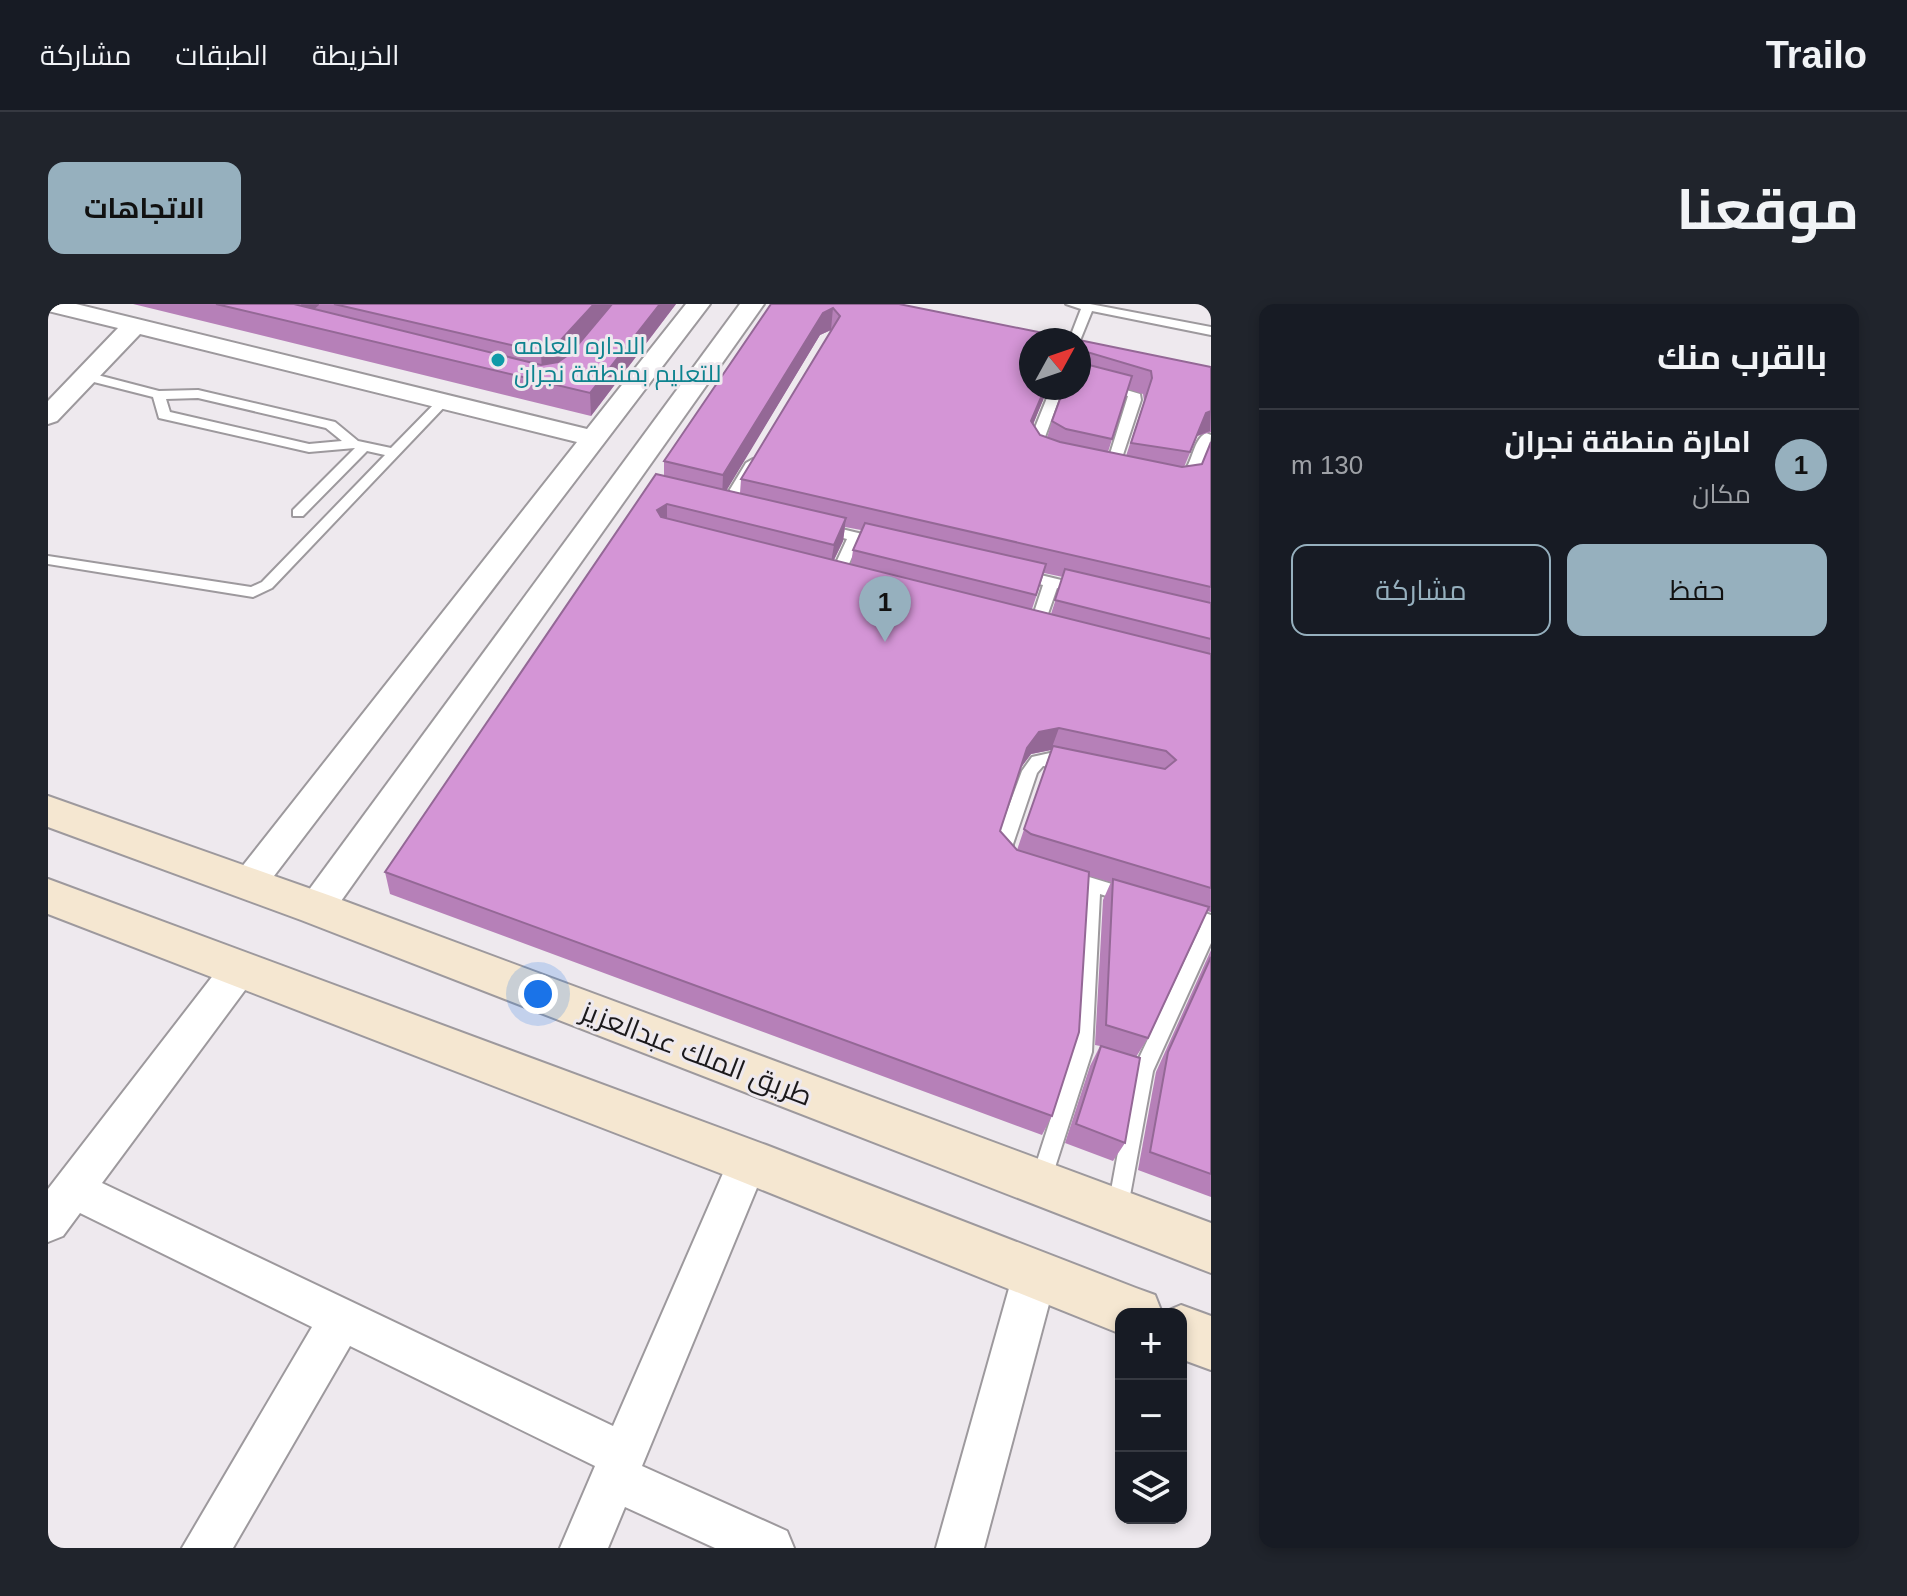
<!DOCTYPE html>
<html lang="ar">
<meta charset="utf-8">
<style>
body{margin:0;font-family:Arial,Cairo,sans-serif;background:#20242c;color:#f1f3f6;direction:rtl}
.controls{position:absolute;right:24px;bottom:24px;display:grid;overflow:hidden;border-radius:16px;box-shadow:0 4px 12px #0003}
.controls button{width:72px;height:72px;display:grid;place-items:center;padding:0;border:0;border-bottom:2px solid #363941;background:#171b24;color:#f1f3f6;font:40px sans-serif}
.compass{position:absolute;left:971px;top:24px;width:72px;height:72px;border-radius:50%;background:#171b24;box-shadow:0 4px 12px #0003;rotate:50deg}
.you{position:absolute;left:490px;top:690px;width:28px;height:28px;margin:-20px;border:6px solid #fff;border-radius:50%;background:#1a73e8;box-shadow:0 0 0 12px #1a73e833}
.badge{display:grid;place-items:center;width:52px;height:52px;border-radius:50%;background:#96b0be;color:#111;font-size:26px;font-weight:700}
.pin{position:absolute;translate:-50% -66px;filter:drop-shadow(0 2px 4px #0008)}
.pin::after{content:'';position:absolute;top:42px;width:28px;height:24px;background:inherit;clip-path:polygon(0 0,100% 0,50% 100%)}
.list{margin:0;padding:0;list-style:none}
h2{display:flex;justify-content:space-between;align-items:center;height:104px;margin:0;padding:0 32px;font-size:34px}
h2 small{font-size:26px;font-weight:400;color:#9ea1a6}
.list li{display:grid;grid-template-columns:52px 1fr auto;gap:24px;align-items:center;box-sizing:border-box;height:112px;padding:0 32px;border-top:2px solid #363941}
.list b{display:block;font-size:30px;white-space:nowrap}
.list p{margin:0;font-size:26px;white-space:nowrap;color:#9ea1a6}
.list em{font-size:26px;font-style:normal;color:#9ea1a6}
.actions{display:flex;gap:16px;padding:24px 32px}
.actions a{flex:1;padding:18px 0;border:2px solid #96b0be;border-radius:16px;text-align:center;font-size:28px;color:#96b0be}
.actions .main{background:#96b0be;color:#111}
.icon{flex:none;width:44px;height:44px;fill:none;stroke:currentColor;stroke-width:2;stroke-linecap:round;stroke-linejoin:round}
.map{position:relative;flex:none;width:1163px;height:1244px;overflow:hidden;direction:ltr;border-radius:16px}
header{display:flex;align-items:center;gap:48px;box-sizing:border-box;height:112px;padding:0 40px;background:#171b24;border-bottom:2px solid #363941}
header strong{font-size:38px}
nav{display:flex;gap:44px;margin-inline-start:auto;font-size:28px}
.intro{display:flex;align-items:center;justify-content:space-between;box-sizing:border-box;height:192px;padding:0 48px}
h1{margin:0;font-size:56px}
.button{padding:20px 36px;border-radius:16px;background:#96b0be;color:#111;font-size:28px;font-weight:700}
main{display:flex;gap:48px;padding:0 48px}
aside{flex:1;background:#171b24;border-radius:16px;box-shadow:0 4px 12px #0003}
.map>svg:first-child{display:block}
.lines{fill:none;stroke-linecap:round;stroke-linejoin:round}
.service-casing{stroke:#9d999d;stroke-width:4}
.minor-casing{stroke:#9d999d;stroke-width:4}
.secondary-casing{stroke:#9d999d;stroke-width:4}
.service{fill:#fff;fill-rule:evenodd}
.minor{fill:#fff;fill-rule:evenodd}
.secondary{fill:#f5e7d1;fill-rule:evenodd}
.wall{fill:#b680b8;fill-rule:evenodd}
.shaded-wall{fill:#946896}
.building{fill:#d495d6;stroke:#946896;stroke-width:2}
.culture-dot{fill:#0f9aa8;stroke:#eee9ee;stroke-width:3}
.labels{text-anchor:middle;stroke-width:6;stroke-linejoin:round;paint-order:stroke}
.far-culture-label{font-size:24px;fill:#0d838f;stroke:#eee9ee;text-anchor:start}
.street-label{font-size:28px;fill:#1b191b;stroke:#eee9ee}
</style>
<header>
<strong>Trailo</strong>
<nav><a>الخريطة</a><a>الطبقات</a><a>مشاركة</a></nav>
</header>
<div class="intro"><h1>موقعنا</h1><a class="button">الاتجاهات</a></div>
<main>
<aside>
<h2>بالقرب منك<small></small></h2>
<ul class="list">
<li><span class="badge">1</span><div><b>امارة منطقة نجران</b><p>مكان</p></div><em>130 m</em></li>
</ul>
<div class="actions"><a class="main">حفظ</a><a>مشاركة</a></div>
</aside>
<div class="map">
<svg width="1163" height="1244" viewBox="0 0 1163 1244">
<rect width="100%" height="100%" fill="#eee9ee"/>
<g class="lines">
<defs>
<g id="service">
<path d="M1018,0H1042L1163,23V31L1044,7L1031,39V36H1021L1033,5Z"/>
<path d="M38,68L111,87L150,86L287,118L310,137L343,144L392,94L402,97L224,284L205,293L0,260V252L203,283L214,278L337,151L319,147L255,212H245V206L307,144L261,148L111,114L105,93L34,75L32,72ZM150,94L278,124L294,137L261,140L122,108L118,95Z"/>
<path d="M1031,72L1092,90L1093,96L1069,169L1064,170L1057,166L1080,92L1031,80Z"/>
<path d="M1003,84H1015L994,141L1002,150L995,154L980,141Z"/>
<path d="M1158,129L1163,131C1162,150 1154,170 1139,181H1129V175C1146,163 1143,137 1158,129Z"/>
<path d="M705,155L712,159L686,202L679,206L674,205L672,202L698,159Z"/>
<path d="M773,220L839,236L841,239L834,243L811,238L793,277H783L781,274L799,235L768,227L766,224Z"/>
<path d="M972,266L1042,283L1044,286L1037,291L1009,284L995,324L988,329L981,324L995,281L967,274V268Z"/>
<path d="M1002,449L1028,455L1030,459L1022,465L995,462L989,469L965,540V547L972,556L963,563L957,561L947,550V540L974,467L984,453Z"/>
<path d="M1018,566L1087,587L1090,592L1087,597L1081,599L1052,590L1044,748L1002,879L999,886L992,888L985,886L982,879L1024,748L1035,585L1012,578L1009,573Z"/>
<path d="M1133,601L1163,611V639L1105,767L1079,908L1076,915L1069,918L1062,915L1059,908L1085,767L1153,622L1127,613L1124,608L1127,603Z"/>
</g>
<g id="minor">
<path d="M0,0H28L539,125L638,0H662L213,589L201,593L189,589L183,579L189,569L529,138L92,30L9,117L0,120V97L70,24L0,7Z"/>
<path d="M692,0H716L281,614L268,618L255,614L250,604L255,594Z"/>
<path d="M190,652L203,656L208,667L203,678L54,879L565,1122L686,844L700,839L714,844L720,857L594,1162L739,1227L746,1244H667L577,1203L560,1244H512L547,1162L302,1042L185,1244H134L264,1023L32,909L15,932L0,938V885L177,656Z"/>
<path d="M987,949L1002,955L1009,970L936,1244H888L965,970L972,955Z"/>
</g>
<g id="secondary">
<path d="M0,492L283,592L1163,919V969L253,616L0,523Z"/>
<path d="M0,575L718,841L1088,984L1107,991L1114,1009L1133,1001L1163,1012V1066L1133,1055V1010H1073V1030L682,873L0,610Z"/>
</g>
</defs>
<use href="#service" class="service-casing"/>
<use href="#minor" class="minor-casing"/>
<use href="#secondary" class="secondary-casing"/>
<use href="#service" class="service"/>
<use href="#minor" class="minor"/>
<use href="#secondary" class="secondary"/>
</g>
<g class="wall">
<path d="M85,0H628L543,112Z"/>
<path d="M723,0H851L983,84H1000L985,120L992,131L999,134L1004,117L1031,84V36L1163,63V128L1149,132L1136,163L1154,160L1163,138V608L1159,607L1100,734L1088,753L1077,839L1065,857L1017,839L1042,762L1052,742L1047,741L1055,596L1063,578L1041,572L1004,812L994,831L342,590L337,568L616,172V157ZM783,26V27L693,175L692,189L678,186L772,31ZM1080,85L1095,90L1096,97L1078,152L1060,148ZM797,223L813,226L805,246L803,260L786,256L795,237ZM996,269L1015,273L1003,310L984,305ZM1003,446L969,546L952,527L972,465L983,450Z"/>
<path d="M1163,646V893L1090,866L1108,768Z"/>
</g>
<g class="shaded-wall">
<path d="M253,0H271V1L256,14Z"/>
<path d="M546,0H566L512,61L494,70L493,48Z"/>
<path d="M612,0H628L543,112L542,89Z"/>
<path d="M785,4L783,26L772,31L674,194L675,171L775,9Z"/>
<path d="M997,84H1000L977,140L983,117Z"/>
<path d="M1163,107L1162,127L1149,132L1133,171L1158,109Z"/>
<path d="M619,200V223L609,206Z"/>
<path d="M798,214L795,237L782,264L786,241Z"/>
<path d="M1011,424L1003,446L983,450L971,466L979,444L991,428Z"/>
</g>
<g class="building">
<path d="M168,0H246L493,61L510,58L523,49L564,0H612L542,89Z"/>
<path d="M286,0H546L511,38L493,48Z"/>
<path d="M723,0H851L1030,36H983V84H997L983,117L992,131L1012,138L1134,163L1154,160L1163,138V283L693,175L792,12L785,4L775,9L675,171L616,157Z"/>
<path d="M1031,36L1163,63V107L1158,109L1142,148L1083,139L1104,74L1103,67L1036,47L1037,60L1084,72L1064,135L1018,125L1004,117L1016,84H1031Z"/>
<path d="M608,170L798,214L786,241L619,200L609,206L613,213L1163,350V584L983,530L976,525L1005,442L1117,465L1128,456L1118,447L1011,424L991,428L979,444L952,527L969,546L1041,568L1031,728L1004,812L337,568Z"/>
<path d="M817,219L998,260L988,291L805,246Z"/>
<path d="M1017,265L1163,299V335L1007,296Z"/>
<path d="M1065,575L1161,603L1100,734L1058,721Z"/>
<path d="M1163,653V870L1102,848L1120,748Z"/>
<path d="M1053,742L1092,754L1077,839L1028,820Z"/>
</g>
<circle class="culture-dot" cx="450" cy="56" r="8"/>
<g class="labels">
<g class="far-culture-label">
<text x="466" y="50">الاداره العامه<tspan x="466" dy="28">للتعليم بمنطقة نجران</tspan></text>
</g>
<g class="street-label">
<text transform="translate(649 749) rotate(21)" y="10">طريق الملك عبدالعزيز</text>
</g>
</g>
</svg>
<div class="controls">
<button>+</button>
<button>−</button>
<button><svg class="icon" aria-label="layers" viewBox="0 0 24 24"><path d="M12 4l9 5-9 5-9-5zM3 14l9 5 9-5"/></svg></button>
</div>
<svg class="compass" viewBox="-18 -18 36 36"><path d="M0-13l5 13h-10z" fill="#e53935"/><path d="M0 13l5-13h-10z" fill="#9ea1a6"/></svg>
<div class="you"></div>
<div class="pin badge" style="left:837px;top:338px">1</div>
</div>
</main>
